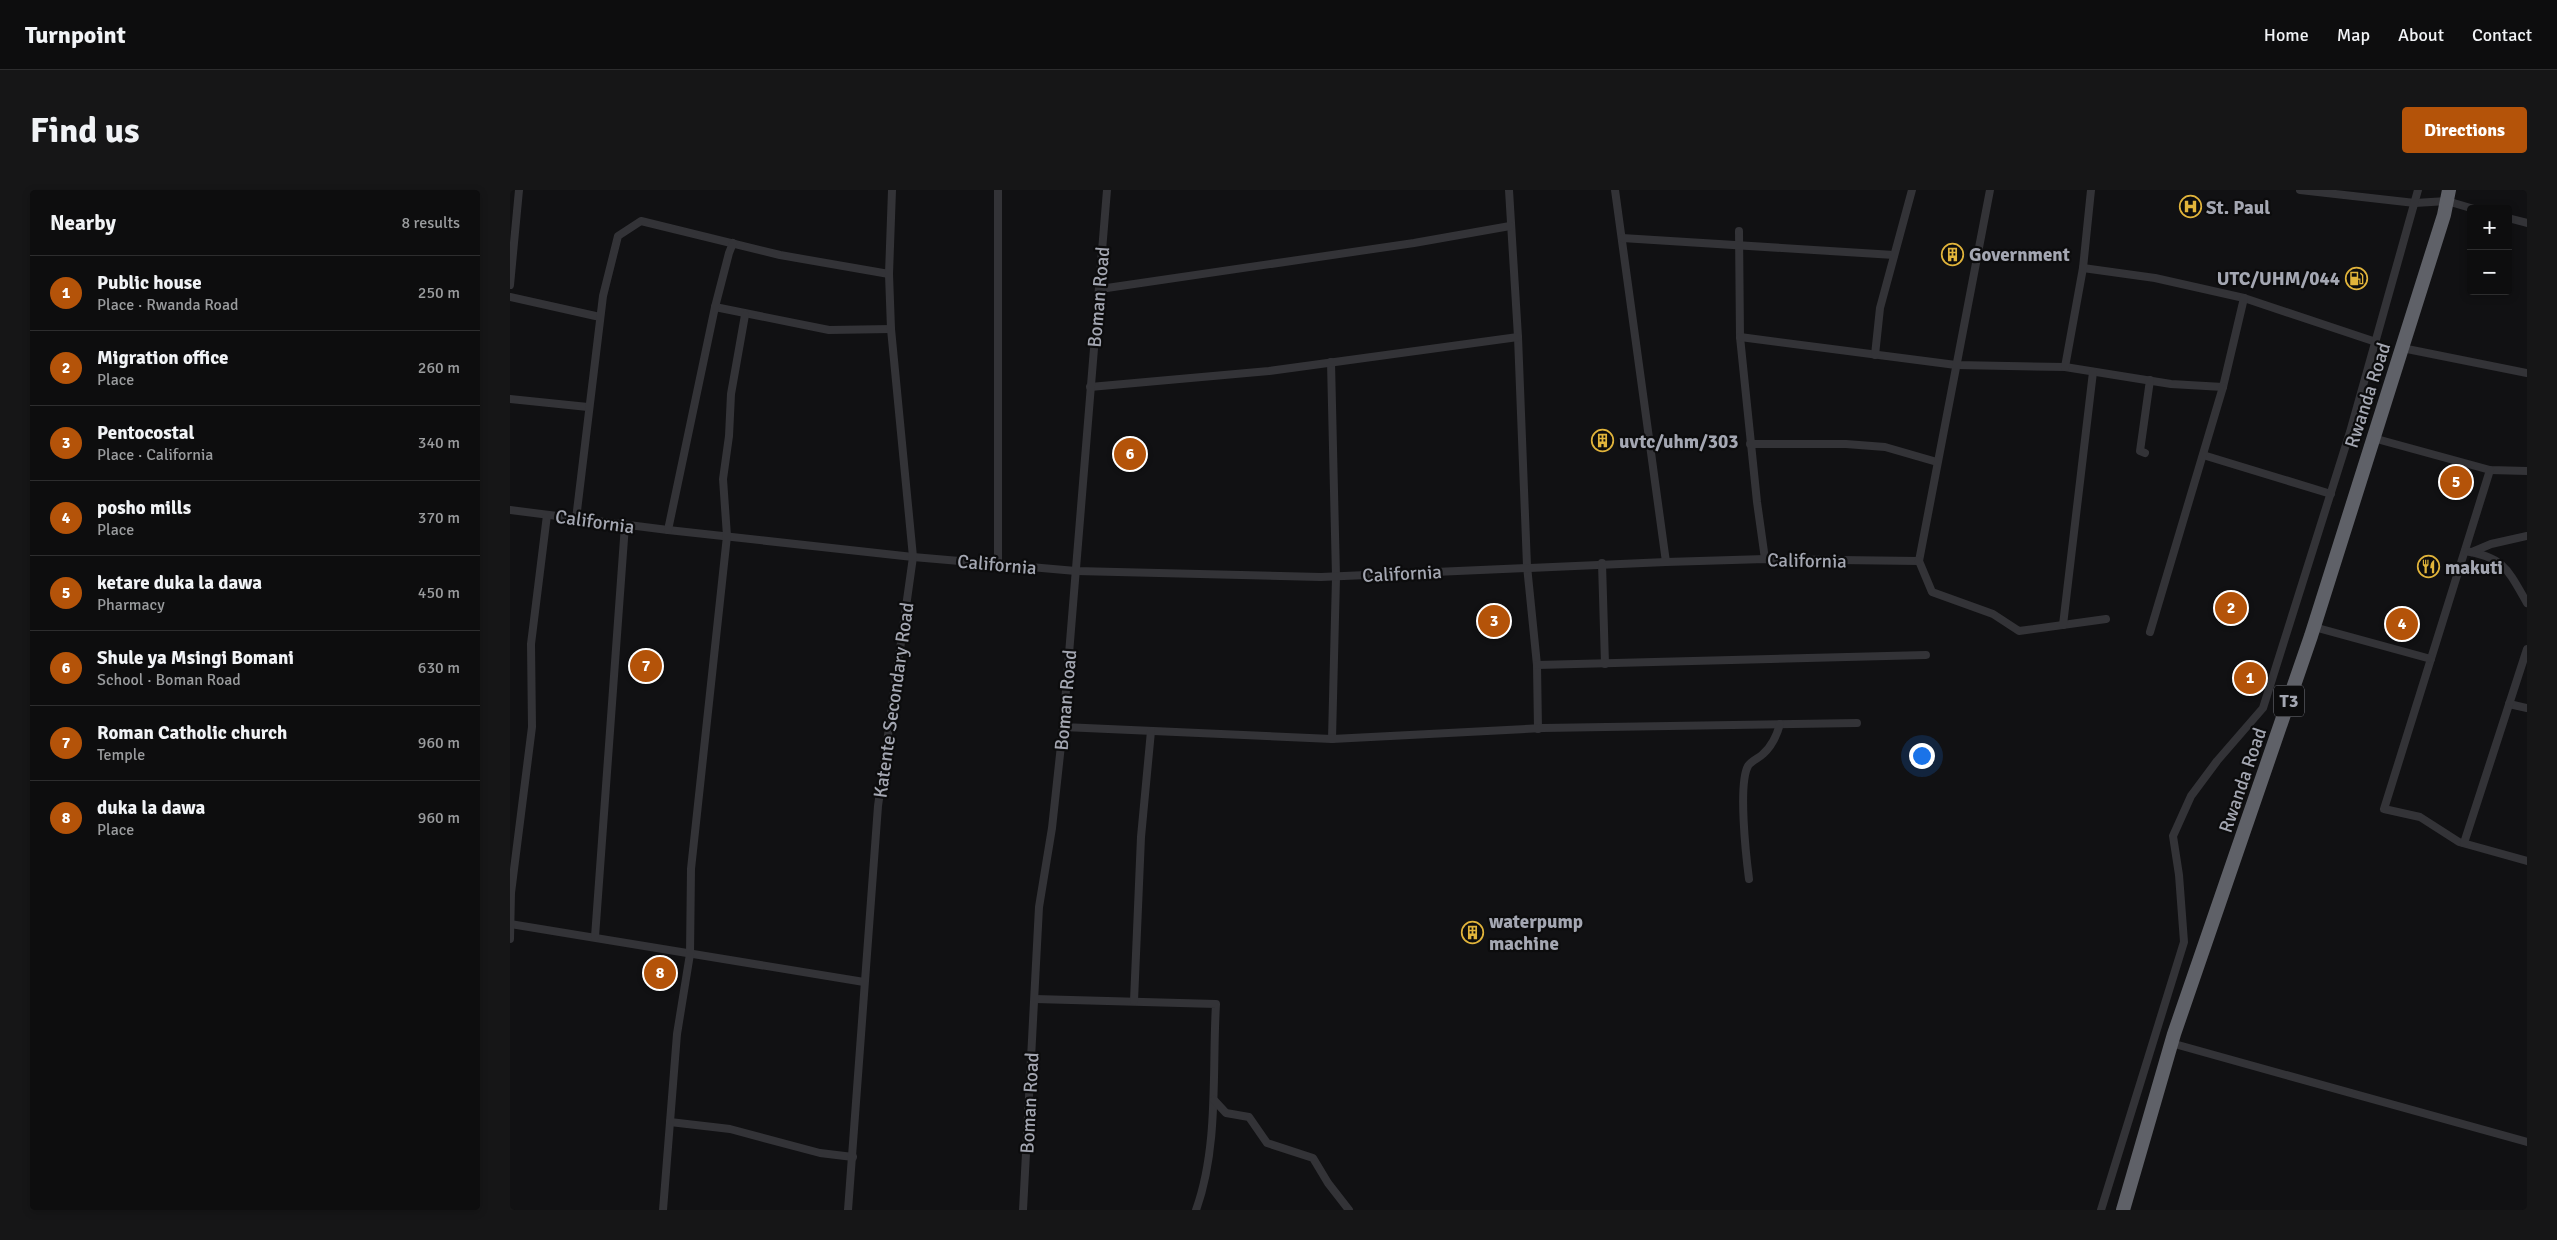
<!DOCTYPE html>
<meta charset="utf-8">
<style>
body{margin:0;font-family:Signika,sans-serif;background:#161617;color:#f1f3f6}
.controls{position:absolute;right:15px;top:15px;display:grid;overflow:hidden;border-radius:5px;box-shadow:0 2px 8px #0003}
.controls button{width:45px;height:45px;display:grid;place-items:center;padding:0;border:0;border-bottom:1px solid #2d2d2e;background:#0d0d0e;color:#f1f3f6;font:25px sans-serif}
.you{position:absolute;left:1411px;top:565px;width:18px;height:18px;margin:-12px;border:4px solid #fff;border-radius:50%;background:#1a73e8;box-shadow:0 0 0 8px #1a73e833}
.badge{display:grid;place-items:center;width:32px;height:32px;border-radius:50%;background:#b45309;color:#fff;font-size:16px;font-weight:700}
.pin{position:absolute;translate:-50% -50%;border:2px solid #fff;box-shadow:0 1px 5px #0006}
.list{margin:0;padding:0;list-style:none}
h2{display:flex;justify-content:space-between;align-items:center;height:65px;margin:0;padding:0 20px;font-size:21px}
h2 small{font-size:16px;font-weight:400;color:#9a9c9e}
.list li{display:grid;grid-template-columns:32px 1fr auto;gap:15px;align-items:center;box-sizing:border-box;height:75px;padding:0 20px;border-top:1px solid #2d2d2e}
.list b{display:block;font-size:19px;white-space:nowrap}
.list p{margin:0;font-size:16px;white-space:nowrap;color:#9a9c9e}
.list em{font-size:16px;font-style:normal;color:#9a9c9e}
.map{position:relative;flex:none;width:2017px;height:1020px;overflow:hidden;border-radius:5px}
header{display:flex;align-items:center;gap:30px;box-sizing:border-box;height:70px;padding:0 25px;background:#0d0d0e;border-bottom:1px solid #2d2d2e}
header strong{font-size:24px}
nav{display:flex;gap:28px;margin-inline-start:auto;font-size:18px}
.intro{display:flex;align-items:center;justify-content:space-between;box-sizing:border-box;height:120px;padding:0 30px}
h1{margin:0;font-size:35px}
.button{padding:12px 22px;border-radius:5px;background:#b45309;color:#fff;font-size:18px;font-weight:700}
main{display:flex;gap:30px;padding:0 30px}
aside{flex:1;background:#0d0d0e;border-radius:5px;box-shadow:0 2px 8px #0003}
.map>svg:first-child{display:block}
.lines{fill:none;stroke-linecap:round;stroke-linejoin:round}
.street{stroke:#333337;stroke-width:8}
.highway{stroke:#5f6168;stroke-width:14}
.labels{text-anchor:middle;stroke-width:4.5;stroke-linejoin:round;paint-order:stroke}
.shield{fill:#0c0c0d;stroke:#767880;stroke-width:1}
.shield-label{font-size:18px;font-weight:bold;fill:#a4a7b2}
.poi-label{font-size:19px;font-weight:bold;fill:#a4a7b2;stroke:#0c0c0d;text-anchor:start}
.street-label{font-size:19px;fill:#a4a7b2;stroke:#0c0c0d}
</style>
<header>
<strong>Turnpoint</strong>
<nav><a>Home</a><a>Map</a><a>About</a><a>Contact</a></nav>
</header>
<div class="intro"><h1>Find us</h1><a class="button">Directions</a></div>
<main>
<aside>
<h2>Nearby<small>8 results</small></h2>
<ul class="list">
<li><span class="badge">1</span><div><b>Public house</b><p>Place · Rwanda Road</p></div><em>250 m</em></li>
<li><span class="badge">2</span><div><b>Migration office</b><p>Place</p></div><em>260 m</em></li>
<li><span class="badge">3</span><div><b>Pentocostal</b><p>Place · California</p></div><em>340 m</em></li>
<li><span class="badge">4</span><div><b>posho mills</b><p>Place</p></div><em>370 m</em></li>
<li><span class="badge">5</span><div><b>ketare duka la dawa</b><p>Pharmacy</p></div><em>450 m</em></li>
<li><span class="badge">6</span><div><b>Shule ya Msingi Bomani</b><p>School · Boman Road</p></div><em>630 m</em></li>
<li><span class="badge">7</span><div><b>Roman Catholic church</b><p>Temple</p></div><em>960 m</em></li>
<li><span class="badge">8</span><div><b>duka la dawa</b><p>Place</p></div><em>960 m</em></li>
</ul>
</aside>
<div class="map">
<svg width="2017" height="1020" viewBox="0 0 2017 1020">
<rect width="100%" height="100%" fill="#111113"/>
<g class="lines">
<g class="street">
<path d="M488,0V375"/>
<path d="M999,0L1008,147L1017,376L1027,475L1028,539"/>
<path d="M1105,0L1156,372"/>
<path d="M1790,0L1905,13L1937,11L1964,19"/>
<path d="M1998,28L2017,33"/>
<path d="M1229,41L1230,147L1247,312L1255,369"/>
<path d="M1112,48L1384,65"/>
<path d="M1573,78L1645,88L1734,108L1866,152"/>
<path d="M0,95L9,0"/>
<path d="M590,99L904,53L1000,36"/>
<path d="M0,107L90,127"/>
<path d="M205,117L319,140L381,139"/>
<path d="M1230,147L1446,175L1555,177L1661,194L1713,197L1734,108"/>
<path d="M1892,158L2017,183"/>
<path d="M1365,165L1370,118L1402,0"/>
<path d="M821,172L826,387L822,549"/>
<path d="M1555,177L1573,78L1581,0"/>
<path d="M580,197L759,181L1008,147"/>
<path d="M0,209L78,217"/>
<path d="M1863,248L1980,280L2017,281"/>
<path d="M1240,254H1336L1375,257L1427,272"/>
<path d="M1635,263L1630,261L1640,190"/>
<path d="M1693,265L1821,304"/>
<path d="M1980,280L1874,619L1910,627L1949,652L2017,671"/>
<path d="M0,320L158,340L403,367L566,381L811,387L1156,372L1255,369L1409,371L1480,0"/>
<path d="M66,329L93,106L108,46L131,31L270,65L379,84"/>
<path d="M158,340L205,117L219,63L223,53"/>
<path d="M1955,361C1994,367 1998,380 2017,413"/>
<path d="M1962,362L1981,354L2017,346"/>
<path d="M1409,371L1422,402L1483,424L1509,441L1596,429"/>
<path d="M1092,373L1095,474"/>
<path d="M1553,435L1583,182"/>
<path d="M1804,437L1921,469"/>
<path d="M1640,442L1713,197"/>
<path d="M1027,475L1416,465"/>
<path d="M1999,514L2017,518"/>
<path d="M553,537L822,549L1033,538L1347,533"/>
<path d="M1954,653L2017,459"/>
<path d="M1239,689C1236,666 1228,594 1238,576C1241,571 1249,568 1253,564C1262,556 1267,545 1270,534"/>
<path d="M0,734L354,792"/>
<path d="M85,747L115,335"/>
<path d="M0,749L1,703L22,537L21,454L37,325"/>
<path d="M525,809L706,814C702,879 709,957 686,1020"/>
<path d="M624,811L631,647L641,541"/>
<path d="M1661,853L2017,952"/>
<path d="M704,910L716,923L739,927L757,953L803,968L818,993L839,1020"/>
<path d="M160,932L220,939L310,963L343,967"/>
<path d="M153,1020L167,844L180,764L181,679L217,346L213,289L219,246L221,204L235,125"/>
<path d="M338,1020L368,616L403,367L381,139L379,84L382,0"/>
<path d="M513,1020L529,717L542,638L553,537L597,0"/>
<path d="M1591,1020L1674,752L1669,685L1663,646L1681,606L1707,571L1753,518L1840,242L1908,0"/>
</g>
<path class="highway" d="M1613,1020L1664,844L1801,446L1934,25L1939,0"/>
</g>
<defs>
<symbol id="hospital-ring" viewBox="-11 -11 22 22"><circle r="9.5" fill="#0c0c0d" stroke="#e1b43b" stroke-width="1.5"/><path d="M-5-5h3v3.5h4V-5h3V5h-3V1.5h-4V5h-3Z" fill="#e1b43b"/></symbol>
<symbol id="building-ring" viewBox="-11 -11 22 22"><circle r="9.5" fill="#0c0c0d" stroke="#e1b43b" stroke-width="1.5"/><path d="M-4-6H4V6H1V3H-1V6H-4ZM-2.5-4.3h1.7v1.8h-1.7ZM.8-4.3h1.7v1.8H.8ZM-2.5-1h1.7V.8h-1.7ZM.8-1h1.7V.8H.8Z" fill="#e1b43b"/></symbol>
<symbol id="fuel-ring" viewBox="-11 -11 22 22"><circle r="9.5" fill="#0c0c0d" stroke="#e1b43b" stroke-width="1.5"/><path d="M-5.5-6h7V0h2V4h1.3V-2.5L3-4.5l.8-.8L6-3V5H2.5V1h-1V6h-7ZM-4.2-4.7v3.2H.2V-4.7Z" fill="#e1b43b"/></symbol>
<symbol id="restaurant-ring" viewBox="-11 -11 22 22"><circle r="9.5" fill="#0c0c0d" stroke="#e1b43b" stroke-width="1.5"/><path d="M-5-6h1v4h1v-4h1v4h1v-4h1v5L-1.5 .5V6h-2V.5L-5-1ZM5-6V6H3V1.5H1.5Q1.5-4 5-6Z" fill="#e1b43b"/></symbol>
</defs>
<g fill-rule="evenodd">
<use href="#hospital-ring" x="1668" y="4" width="25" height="25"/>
<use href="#building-ring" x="1430" y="52" width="25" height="25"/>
<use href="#fuel-ring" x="1834" y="76" width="25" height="25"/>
<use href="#building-ring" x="1080" y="238" width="25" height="25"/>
<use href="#restaurant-ring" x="1906" y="364" width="25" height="25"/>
<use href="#building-ring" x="950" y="730" width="25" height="25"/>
</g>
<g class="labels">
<rect class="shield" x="1764" y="495.5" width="30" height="31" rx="4"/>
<g class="shield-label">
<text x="1779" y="517">T3</text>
</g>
<g class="poi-label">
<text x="1696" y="24">St. Paul</text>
<text x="1459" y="71">Government</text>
<text x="1830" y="95" text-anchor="end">UTC/UHM/044</text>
<text x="1109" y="258">uvtc/uhm/303</text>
<text x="1935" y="384">makuti</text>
<text x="979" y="738">waterpump<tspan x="979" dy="22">machine</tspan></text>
</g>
<g class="street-label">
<text transform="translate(588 107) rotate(-85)" y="7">Boman Road</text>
<text transform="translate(1857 205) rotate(-72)" y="7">Rwanda Road</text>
<text transform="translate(85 331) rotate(8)" y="7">California</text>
<text transform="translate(1297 370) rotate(1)" y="7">California</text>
<text transform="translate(487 374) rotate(5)" y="7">California</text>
<text transform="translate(892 383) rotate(-3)" y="7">California</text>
<text transform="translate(383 510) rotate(-82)" y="7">Katente Secondary Road</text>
<text transform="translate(555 510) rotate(-85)" y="7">Boman Road</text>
<text transform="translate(1732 590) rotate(-71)" y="7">Rwanda Road</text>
<text transform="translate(519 913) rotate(-87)" y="7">Boman Road</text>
</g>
</g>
</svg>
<div class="controls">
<button>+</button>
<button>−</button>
</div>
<div class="you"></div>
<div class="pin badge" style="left:1740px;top:488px">1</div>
<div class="pin badge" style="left:1721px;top:418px">2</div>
<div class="pin badge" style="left:984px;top:431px">3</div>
<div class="pin badge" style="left:1892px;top:434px">4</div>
<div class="pin badge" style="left:1946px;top:292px">5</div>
<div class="pin badge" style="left:620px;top:264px">6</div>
<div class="pin badge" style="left:136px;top:476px">7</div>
<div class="pin badge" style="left:150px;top:783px">8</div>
</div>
</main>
